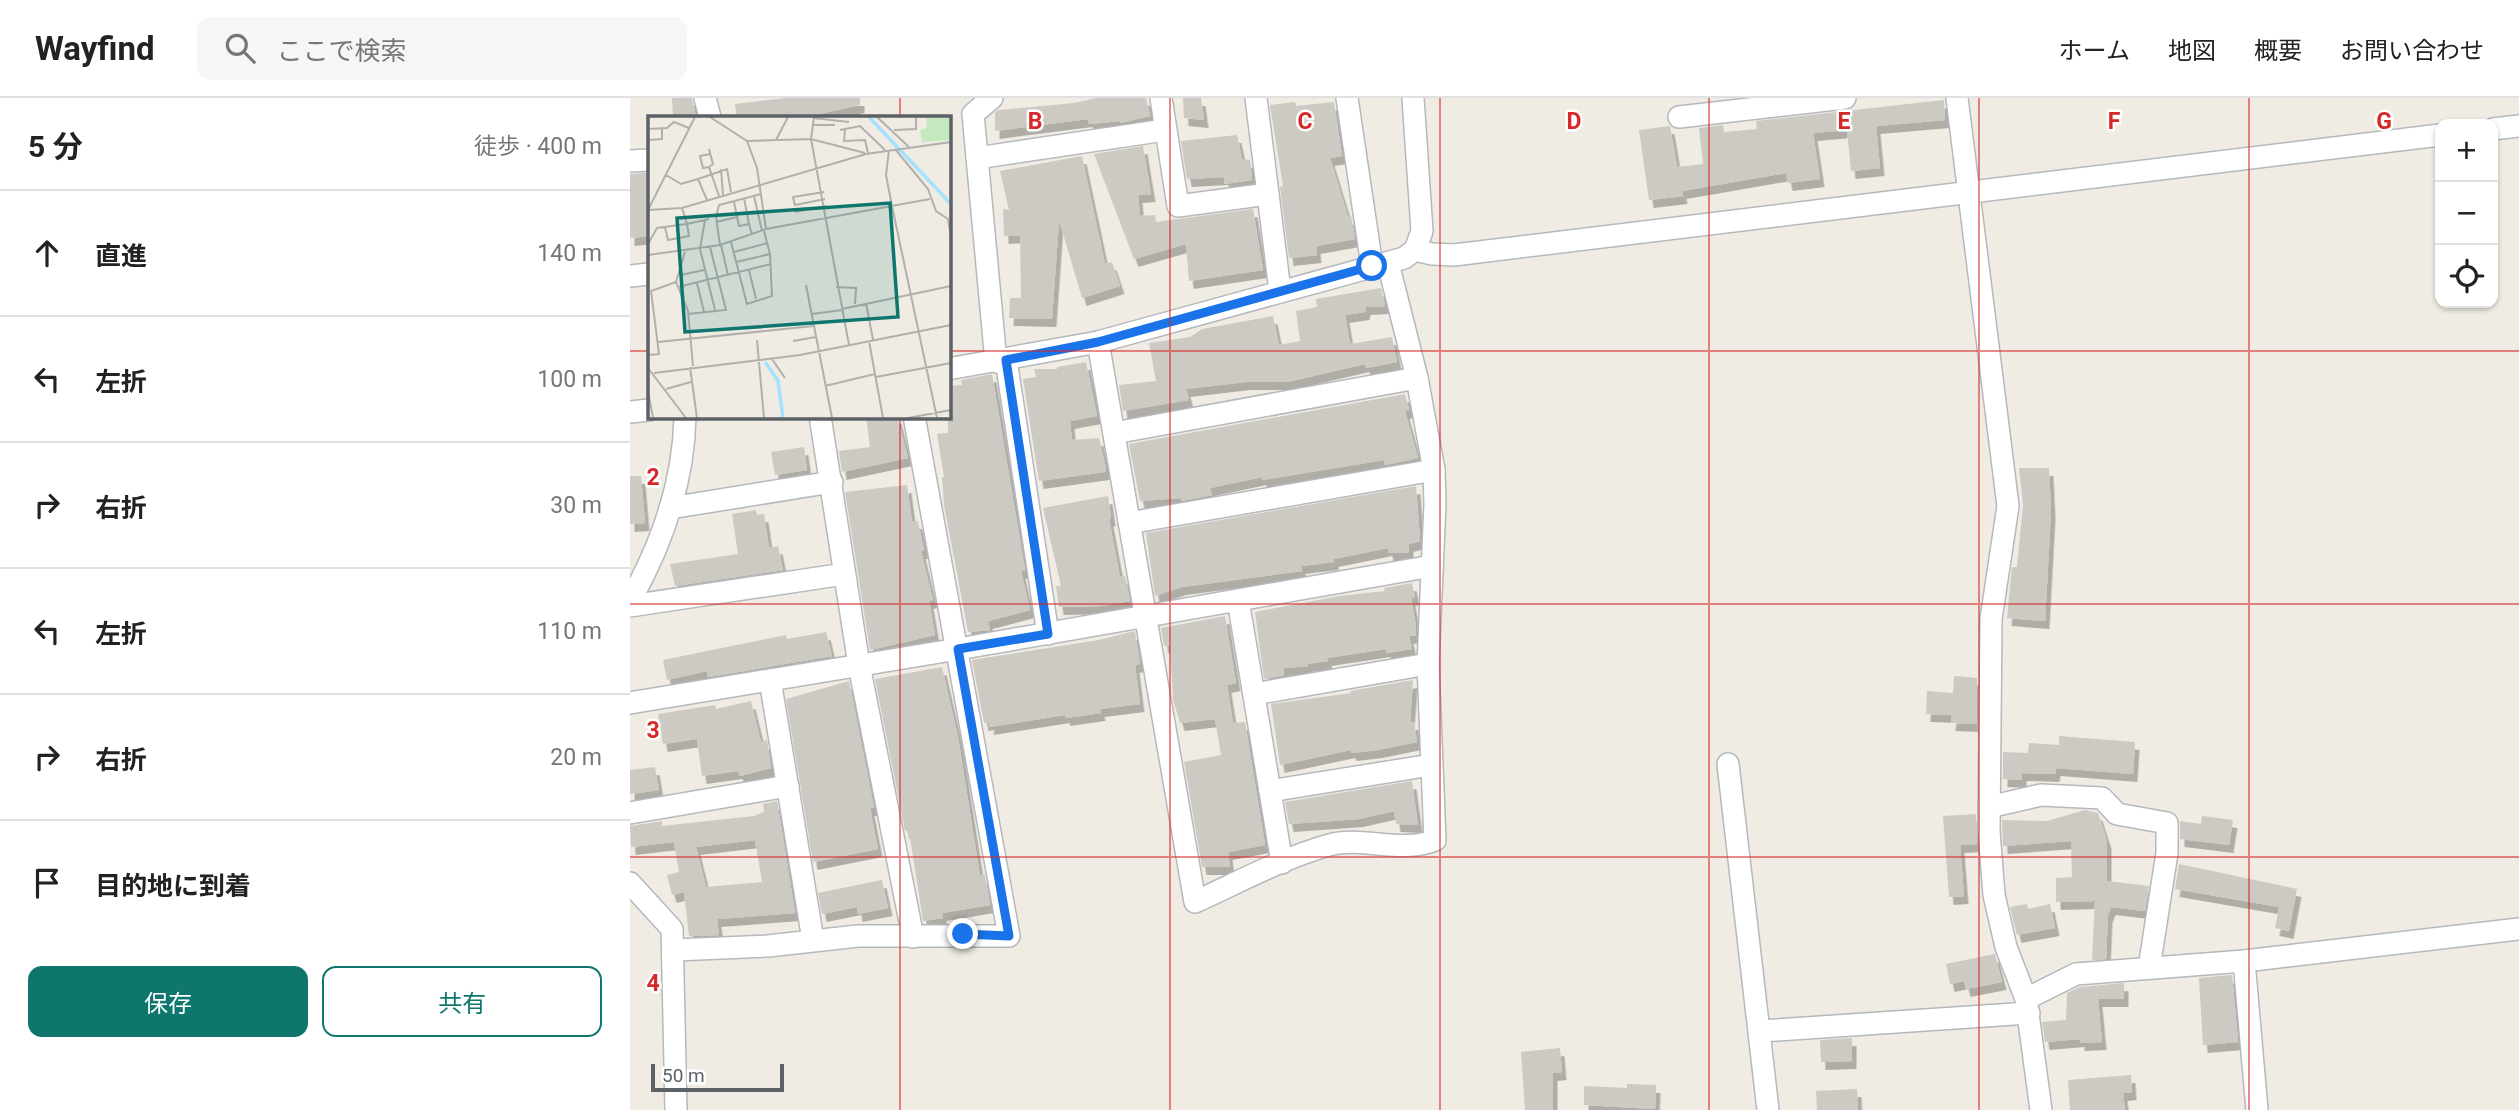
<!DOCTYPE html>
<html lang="ja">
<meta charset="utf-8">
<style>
body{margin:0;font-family:Roboto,"Noto Sans JP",sans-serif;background:#f6f6f6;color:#222}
.controls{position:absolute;right:21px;top:21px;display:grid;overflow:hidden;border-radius:14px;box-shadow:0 2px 5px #0004}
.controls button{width:63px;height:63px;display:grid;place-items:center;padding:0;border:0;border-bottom:2px solid #e0e0e0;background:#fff;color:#222;font:35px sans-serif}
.scale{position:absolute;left:21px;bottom:18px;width:133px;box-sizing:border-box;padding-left:7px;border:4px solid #5c6166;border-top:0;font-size:19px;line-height:24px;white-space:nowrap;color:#5c6166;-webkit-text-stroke:5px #fff;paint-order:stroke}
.stop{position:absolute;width:21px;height:21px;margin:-16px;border:5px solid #1a73e8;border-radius:50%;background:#fff}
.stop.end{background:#1a73e8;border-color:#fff;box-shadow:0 2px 7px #0008}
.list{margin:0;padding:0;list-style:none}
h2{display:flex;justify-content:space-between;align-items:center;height:91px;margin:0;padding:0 28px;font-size:30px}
h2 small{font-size:23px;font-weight:400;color:#767676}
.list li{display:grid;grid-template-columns:46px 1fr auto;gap:21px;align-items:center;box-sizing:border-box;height:126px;padding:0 28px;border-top:2px solid #e0e0e0}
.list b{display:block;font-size:26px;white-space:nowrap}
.list em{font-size:23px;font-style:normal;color:#767676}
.actions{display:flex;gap:14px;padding:21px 28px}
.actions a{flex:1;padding:16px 0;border:2px solid #0f766e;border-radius:14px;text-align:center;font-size:24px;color:#0f766e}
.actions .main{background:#0f766e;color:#fff}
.icon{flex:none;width:38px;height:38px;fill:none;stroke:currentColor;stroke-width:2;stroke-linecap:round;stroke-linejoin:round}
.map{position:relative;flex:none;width:1889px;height:1012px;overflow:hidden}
header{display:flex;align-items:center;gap:42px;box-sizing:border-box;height:98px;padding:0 35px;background:#fff;border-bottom:2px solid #e0e0e0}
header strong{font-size:33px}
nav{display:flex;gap:38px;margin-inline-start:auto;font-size:24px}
.search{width:490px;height:63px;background:#f6f6f6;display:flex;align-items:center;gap:18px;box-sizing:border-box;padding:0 24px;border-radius:14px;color:#767676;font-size:26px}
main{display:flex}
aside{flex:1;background:#fff}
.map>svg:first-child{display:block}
.building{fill:#cdc9c3;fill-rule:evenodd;filter:url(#shadow)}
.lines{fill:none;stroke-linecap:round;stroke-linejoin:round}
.minor-casing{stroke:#b5b8bc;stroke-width:24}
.minor{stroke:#fff;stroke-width:21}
.route{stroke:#1a73e8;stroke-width:9}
.grid{fill:none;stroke:#d62828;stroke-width:2;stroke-opacity:0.55}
.inset-river{fill:none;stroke:#a5e2ff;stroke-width:3.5}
.inset-road{fill:none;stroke:#b1b0ae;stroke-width:2}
.view{fill:#0f766e;fill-opacity:0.15;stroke:#0f766e;stroke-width:3.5}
.inset-edge{fill:none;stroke:#5c6166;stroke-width:3.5}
.grid-label{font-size:23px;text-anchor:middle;font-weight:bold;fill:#d62828;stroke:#fff;stroke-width:5;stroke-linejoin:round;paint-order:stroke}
</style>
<header>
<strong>Wayfind</strong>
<div class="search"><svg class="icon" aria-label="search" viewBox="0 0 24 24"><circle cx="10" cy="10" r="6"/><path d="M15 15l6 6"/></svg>ここで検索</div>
<nav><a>ホーム</a><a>地図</a><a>概要</a><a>お問い合わせ</a></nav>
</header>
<main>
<aside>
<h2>5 分<small>徒歩 · 400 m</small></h2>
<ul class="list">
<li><svg class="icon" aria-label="ahead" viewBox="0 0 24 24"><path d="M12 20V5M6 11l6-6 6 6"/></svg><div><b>直進</b></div><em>140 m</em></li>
<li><svg class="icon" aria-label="left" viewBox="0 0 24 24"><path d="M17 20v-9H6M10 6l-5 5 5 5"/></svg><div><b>左折</b></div><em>100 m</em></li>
<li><svg class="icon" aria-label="right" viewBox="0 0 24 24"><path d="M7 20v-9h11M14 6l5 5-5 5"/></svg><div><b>右折</b></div><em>30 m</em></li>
<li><svg class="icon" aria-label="left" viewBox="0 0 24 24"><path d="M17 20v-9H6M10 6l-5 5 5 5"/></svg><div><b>左折</b></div><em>110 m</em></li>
<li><svg class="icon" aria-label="right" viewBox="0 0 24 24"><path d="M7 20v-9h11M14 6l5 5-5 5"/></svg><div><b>右折</b></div><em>20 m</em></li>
<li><svg class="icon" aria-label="arrive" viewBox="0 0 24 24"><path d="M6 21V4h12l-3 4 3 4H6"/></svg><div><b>目的地に到着</b></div></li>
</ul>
<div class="actions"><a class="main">保存</a><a>共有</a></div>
</aside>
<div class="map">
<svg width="1889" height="1012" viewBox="0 0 1889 1012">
<defs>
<filter id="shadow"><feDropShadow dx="4.5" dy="8" stdDeviation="0" flood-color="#0004"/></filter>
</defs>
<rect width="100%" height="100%" fill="#f0ece4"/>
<g class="building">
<path d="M42,0H62L66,19H43Z"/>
<path d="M155,0H230V7L175,19H107L105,6Z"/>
<path d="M466,0H516L520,18L490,25V23L459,26L458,21L365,33V15L368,12L444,5Z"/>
<path d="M553,0H571L574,22L554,20Z"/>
<path d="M1314,2L1315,22L1246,28L1250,70L1221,73L1217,32L1183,35L1190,81L1158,85L1156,75L1052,93L1053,98L1019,102L1009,32L1040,28L1047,69L1073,66L1069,30L1093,27L1094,34L1127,31L1126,23Z"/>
<path d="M665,4L666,8L704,4L712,58L700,60L718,119L721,118L725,141L686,148L687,157L659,160L650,89L653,88L640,7Z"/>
<path d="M607,37L612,61L620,62L622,82L594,86V79L557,81L551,43Z"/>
<path d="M513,48L521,96L508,97L510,118L525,117L526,124L623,111L633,172L559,183L556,146L504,161L464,56Z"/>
<path d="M452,58L475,166L482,164L490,188L452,200L429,122L422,221L379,220L380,200H391L390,137L374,138L373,111L379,112L370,73Z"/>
<path d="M19,75V138L0,140V76Z"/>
<path d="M751,190L755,208L736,209L735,214L715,217L720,246L762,239L767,264L736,270L735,266L657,284H616L556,291L559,302L493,313L489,287L526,283L519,245L560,239L572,231L643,218L649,247L670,243L666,213L687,209L686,201Z"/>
<path d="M456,264L467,318L440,323L442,342L469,340L476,371L475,374L409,383L393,281L406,279L404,271H427V269Z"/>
<path d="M362,276L395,472L391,473L400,512L358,523L360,532L338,534L314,407L312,379H314L307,336L318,335V288L332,287L331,282Z"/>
<path d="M775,296L779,312L775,313L788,360L755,367L754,362L632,382V379L580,390L582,397L551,403V400L510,403L499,346Z"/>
<path d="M236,318H267L278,360L212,374L209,353L240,349Z"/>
<path d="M174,349L177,372L145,377L141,354Z"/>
<path d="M1389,370H1419L1421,413L1415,523L1377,520L1382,469H1387L1393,407Z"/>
<path d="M0,378H11L15,425L0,426Z"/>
<path d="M277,387L282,424L288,423L294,453H291L303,502L299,503L305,537L240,552L215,394Z"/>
<path d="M786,388L790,443L779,446V455H759L758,450L704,461V464L671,468L672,473L552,489L525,498L516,435Z"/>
<path d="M478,398L481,420L479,421L490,479L495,478L500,503L471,508L429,509L426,488H431L413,410Z"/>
<path d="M126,412L127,417L134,416L139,450L148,448L153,472L45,488L40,466L108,456L102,416Z"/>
<path d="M782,485L785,499L781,500L786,529V537L779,538L782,551L756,555V551L697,560L698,563L677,566L678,568L653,570L654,577L634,581L625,514L709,498L755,493L754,490Z"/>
<path d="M595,518L606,585L597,587L603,625L615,624L635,747L598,754L600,769H572L554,664L591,657L585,621L550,625L543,601L540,547L534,548L531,530Z"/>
<path d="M505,533L510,566L505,567L510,606L470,611L471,615L436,620L435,617L359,629L360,624L354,625L342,562L469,542Z"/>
<path d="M196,534L202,558L78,579L77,573L37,582L33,562L156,537L157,541Z"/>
<path d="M312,569L328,639L350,778L355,777L360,807L312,815L313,820L293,823L279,733H275L245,581Z"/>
<path d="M1324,578L1347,580V626L1321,625L1322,617L1296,616L1297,593L1323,595Z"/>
<path d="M783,582L780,624H784L787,644L748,652L722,655L721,652L650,667L641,606L721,595L720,593Z"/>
<path d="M219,583L244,710H240L248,751L183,764L156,601Z"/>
<path d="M121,603L131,644L137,642L141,670L110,678L108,673L72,678L67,641L33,646L28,616L85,607L86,611Z"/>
<path d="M1429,638L1505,644L1503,676L1426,670L1425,676L1392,675V682L1373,681V654L1398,655L1399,645L1429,647Z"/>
<path d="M25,669L29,692L0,696V672Z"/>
<path d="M782,683L788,727L766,726L764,713L729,721L659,726L655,704Z"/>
<path d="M147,703L165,815L87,821L89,837L59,838L54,794L42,797L37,777L49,774L44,744L1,749L0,728L32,723V728L124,718L134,714L133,706ZM125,742L132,784L76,789L66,749Z"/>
<path d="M1455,712L1468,715L1477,743V783L1519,788L1515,813L1481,809L1478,817L1476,861L1462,862L1465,803L1426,804V780L1442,779L1441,743L1373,748L1372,722L1417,723Z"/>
<path d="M1346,716L1347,746L1330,747L1334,798L1319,799L1313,718Z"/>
<path d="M1572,718L1603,722L1599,747L1550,741V723L1571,726Z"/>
<path d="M1549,766L1667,791L1659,833L1645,830L1649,809L1545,791Z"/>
<path d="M252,782L258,810L228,816L227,809L192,816L188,795Z"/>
<path d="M1397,806L1398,811L1420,806L1425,830L1387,837L1380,809Z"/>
<path d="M1365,856L1372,884L1336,891L1334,883L1320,886L1316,866Z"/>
<path d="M1602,877L1608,944L1573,947L1569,880Z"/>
<path d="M1494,885V901H1468L1472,944L1450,945V941L1415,944L1412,924L1436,922L1437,895L1450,889Z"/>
<path d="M1222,940V963L1191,964L1190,942Z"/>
<path d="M930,950L932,974L923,975V1012H895L891,954Z"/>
<path d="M1501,977L1502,994L1493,995L1495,1012H1440L1438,982Z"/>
<path d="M997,986L1026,987L1025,1011L954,1007V988L997,990Z"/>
<path d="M1227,991L1228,1012H1187L1186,993Z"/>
</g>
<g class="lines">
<defs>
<g id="minor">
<path d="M75,0L80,19"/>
<path d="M362,0L343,16L366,264"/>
<path d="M531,0L548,108L638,96L650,193"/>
<path d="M626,0L638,96"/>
<path d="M717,0L742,168"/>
<path d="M1327,0L1378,408L1361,521L1359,733L1364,797L1376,849L1396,901L1411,1012"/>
<path d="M1049,19L1215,0"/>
<path d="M1863,31L1889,28"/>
<path d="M347,60L535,32"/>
<path d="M0,63L19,62"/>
<path d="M785,152L802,156L824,157L1810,37"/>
<path d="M0,178L19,176"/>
<path d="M468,244L565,804C609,784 653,760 699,747C733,738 773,756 805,742L798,566L805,406L804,372L787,280L758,165"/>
<path d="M376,262L418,536"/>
<path d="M318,271L468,244L774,160L785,152L792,133L783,0"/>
<path d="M0,314L19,312"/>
<path d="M190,318L229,567L283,839"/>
<path d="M484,335L787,280"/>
<path d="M40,410L202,384"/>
<path d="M499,425L804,372"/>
<path d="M608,502L652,765"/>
<path d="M0,503C32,446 54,384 55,318"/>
<path d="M0,508L214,476"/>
<path d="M140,582L183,842"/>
<path d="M624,596L798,566"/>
<path d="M0,605L328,551L802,468"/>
<path d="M1098,666L1138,1012"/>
<path d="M640,693L801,667"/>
<path d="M1359,709L1411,697L1472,700L1487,716L1537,725V755L1519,870"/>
<path d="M0,715L158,688"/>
<path d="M0,785L42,831L46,1012"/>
<path d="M44,852L138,848L228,838H379L284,318"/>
<path d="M1614,863L1627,1012"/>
<path d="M1396,901L1446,876L1614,863L1889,831"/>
<path d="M1131,933L1399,915"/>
</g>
</defs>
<use href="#minor" class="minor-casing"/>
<use href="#minor" class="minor"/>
</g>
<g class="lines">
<path class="route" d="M333,836L379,838L328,551L418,536L376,262L468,244L742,168"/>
</g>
<path class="grid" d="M270,0V19M540,0V1012M810,0V1012M1079,0V1012M1349,0V1012M1619,0V1012M0,253H19M318,253H1889M270,318V1012M0,506H1889M0,759H1889"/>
<g transform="translate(18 18)">
<rect width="303" height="303" fill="#f0ece4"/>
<path d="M278,1H303V24L274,26L272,14L279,12Z" fill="#c4e9bf"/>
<path class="inset-river" d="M221,1L303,88M117,246L130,265L135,302"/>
<path class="inset-road" d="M62,1L99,25L163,23L217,37M166,1L163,23L201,229M229,1L261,31M165,2L201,6M165,9H187M0,13L19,12L26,6L41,12M192,14L212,10L237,34M197,14L196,25L217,24L220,37M246,14L268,13V1M0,18L1,24L14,23V12M128,24L140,1M61,33L65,48L61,51L71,80M247,33L280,73L288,95L300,103L303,121M241,34L238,59L244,90L289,302M61,51L55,52L52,40L62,38M73,53L75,79M18,59L33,68L50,63L59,84M50,63L79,53L83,76M176,76L145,81L147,89L177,83M106,80L114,115M96,82L101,108M86,86L91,110L101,108L104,119M0,94L34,92L218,38L303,26M0,94L47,1M147,96L178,90M57,104L52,133L67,194M68,106L89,101M17,111L20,124L41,120L39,108L61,103M118,113L282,83M83,126L99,188L124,180L122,138L116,115M0,128L9,112L39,108L34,92M72,129L68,101L71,89L113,78M73,129L80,159M37,136L28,166L40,195L45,250M86,136L120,127M0,139L72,129L118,113L109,52L99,25M88,146L122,138M101,154L108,183M33,159L56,154M49,167L56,196M158,169L184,302M30,171L123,148M188,171L208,172L207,188M218,187L225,224M194,193L303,170M40,198L78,194L62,131M164,198L194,194M109,224L116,302M145,225L168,221M221,225L235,302M10,226L166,210M0,239L11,238L3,175L28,166M124,243L137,262M42,251L49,302M0,252L38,302M6,257L152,239L303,209M228,261L303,247M177,270L227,258M18,273L43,266M0,275L5,302M260,302L303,294"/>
<path class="view" d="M242,87L250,201L37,216L29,102Z"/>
<rect width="303" height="303" class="inset-edge"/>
</g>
<g class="grid-label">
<text x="405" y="31">B</text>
<text x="675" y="31">C</text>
<text x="944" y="31">D</text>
<text x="1214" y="31">E</text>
<text x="1484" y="31">F</text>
<text x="1754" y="31">G</text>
<text x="23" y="387">2</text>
<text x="23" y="640">3</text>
<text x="23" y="893">4</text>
</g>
</svg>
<div class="controls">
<button>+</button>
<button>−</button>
<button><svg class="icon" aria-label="locate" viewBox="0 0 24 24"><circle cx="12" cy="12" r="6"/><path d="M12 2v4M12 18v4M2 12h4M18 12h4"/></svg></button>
</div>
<div class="scale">50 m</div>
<div class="stop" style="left:742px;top:168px"></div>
<div class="stop end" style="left:333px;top:836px"></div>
</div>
</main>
